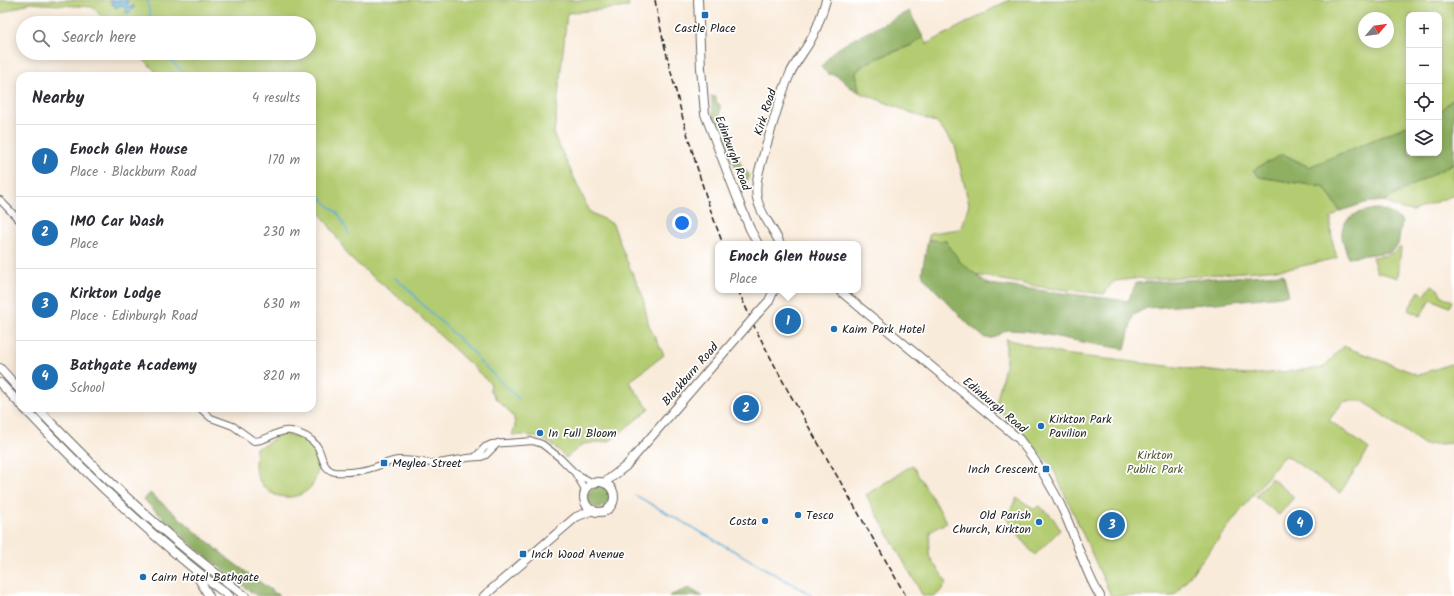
<!DOCTYPE html>
<meta charset="utf-8">
<style>
body{margin:0;font-family:Kalam,sans-serif;background:#f2f2f3;color:#2b2b33}
.controls{position:absolute;right:12px;top:12px;display:grid;overflow:hidden;border-radius:8px;box-shadow:0 2px 10px #0003}
.controls button{width:36px;height:36px;display:grid;place-items:center;padding:0;border:0;border-bottom:1px solid #e1e1e2;background:#fff;color:#2b2b33;font:20px sans-serif}
.compass{position:absolute;left:1358px;top:12px;width:36px;height:36px;border-radius:50%;background:#fff;box-shadow:0 2px 10px #0003;rotate:61deg}
.you{position:absolute;left:682px;top:223px;width:14px;height:14px;margin:-10px;border:3px solid #fff;border-radius:50%;background:#1a73e8;box-shadow:0 0 0 6px #1a73e833}
.badge{display:grid;place-items:center;width:26px;height:26px;border-radius:50%;background:#1f6fb2;color:#fff;font-size:13px;font-weight:700}
.pin{position:absolute;translate:-50% -50%;border:2px solid #fff;box-shadow:0 1px 4px #0006}
.popup{position:absolute;left:715px;top:241px;width:146px;height:52px;box-sizing:border-box;display:grid;place-content:center;border-radius:8px;background:#fff;filter:drop-shadow(0 1px 3px #0005);font-size:13px;white-space:nowrap;color:#7c7c81}
.popup b{font-size:15px;color:#2b2b33}
.popup::after{content:'';position:absolute;left:50%;top:100%;margin-left:-8px;border:8px solid transparent;border-top-color:#fff}
.list{margin:0;padding:0;list-style:none}
h2{display:flex;justify-content:space-between;align-items:center;height:52px;margin:0;padding:0 16px;font-size:17px}
h2 small{font-size:13px;font-weight:400;color:#7c7c81}
.list li{display:grid;grid-template-columns:26px 1fr auto;gap:12px;align-items:center;box-sizing:border-box;height:72px;padding:0 16px;border-top:1px solid #e1e1e2}
.list b{display:block;font-size:15px;white-space:nowrap}
.list p{margin:0;font-size:13px;white-space:nowrap;color:#7c7c81}
.list em{font-size:13px;font-style:normal;color:#7c7c81}
.icon{flex:none;width:22px;height:22px;fill:none;stroke:currentColor;stroke-width:2;stroke-linecap:round;stroke-linejoin:round}
.map{position:relative;flex:none;width:1454px;height:596px;overflow:hidden}
.search{position:absolute;background:#fff;box-shadow:0 2px 10px #0003;left:16px;top:16px;width:300px;height:44px;display:flex;align-items:center;gap:10px;box-sizing:border-box;padding:0 14px;border-radius:22px;color:#7c7c81;font-size:15px}
.panel{position:absolute;background:#fff;box-shadow:0 2px 10px #0003;left:16px;top:72px;width:300px;height:340px;border-radius:12px}
.map>svg:first-child{display:block}
.green{fill:#b4cc71;stroke:#687446;fill-rule:evenodd}
.forest{fill:#8fb063;stroke:#566640}
.water{fill:#60adda;stroke:#3e647b}
.lines{fill:none;stroke-linecap:round;stroke-linejoin:round}
.stream{stroke:#60adda;stroke-width:1.5}
.minor-casing{stroke:#69645e;stroke-width:8}
.major-casing{stroke:#69645e;stroke-width:10}
.minor{stroke:#fff;stroke-width:6}
.major{stroke:#fff;stroke-width:8}
.rail{stroke:#1c1c1c;stroke-width:1.5;stroke-dasharray:6 3;stroke-linecap:butt}
.major-bridge-casing{stroke:#69645e;stroke-width:10;stroke-linecap:butt}
.major-bridge{stroke:#fff;stroke-width:8}
.poi-dot{fill:#1f6fb2;stroke:#fff;stroke-width:1.5}
.labels{text-anchor:middle;stroke-width:3.5;stroke-linejoin:round;paint-order:stroke}
.poi-label{font-size:12px;fill:#1c1c1c;stroke:#fff;text-anchor:start}
.street-label{font-size:12px;fill:#1c1c1c;stroke:#fff}
.park-label{font-size:12px;fill:#515a3a;stroke:#fff}
</style>
<div class="map">
<svg width="1454" height="596" viewBox="0 0 1454 596">
<rect width="100%" height="100%" fill="#fff"/>
<filter id="ink" filterUnits="userSpaceOnUse"><feTurbulence type="fractalNoise" baseFrequency=".025" numOctaves="2"/><feDisplacementMap in="SourceGraphic" scale="8" xChannelSelector="R" yChannelSelector="G"/><feConvolveMatrix kernelMatrix="1 2 1 2 8 2 1 2 1" color-interpolation-filters="sRGB"/></filter>
<filter id="wash" filterUnits="userSpaceOnUse"><feTurbulence type="fractalNoise" baseFrequency=".012" numOctaves="4" result="noise"/><feDisplacementMap in="SourceGraphic" scale="16" xChannelSelector="R" yChannelSelector="G"/><feGaussianBlur stdDeviation="0.9" result="paint"/><feColorMatrix in="noise" values="0 0 0 0 0 0 0 0 0 0 0 0 0 0 0 0 0 1.4 0 .05"/><feComposite in="paint" operator="in"/></filter>
<g filter="url(#wash)">
<rect width="100%" height="100%" fill="#f9ebda"/>
<g class="green">
<path d="M0,0H109L116,8L121,5L125,7V9L134,6L130,7L127,4L128,0H628L629,7L567,13L554,135L590,212L613,224L626,259L642,294L649,326L664,355L629,382L649,409L610,441L583,444L566,458C547,438 539,435 512,435L515,426L514,418L508,410L495,398L490,390L491,384L408,305L350,258L326,221L312,203V76H160L137,53H309V23H108L92,7L29,3L0,14Z"/>
<path d="M1009,0H1454V98L1439,112V15H1409V125L1309,167L1283,154L1259,177L1324,187L1340,211L1331,218C1330,233 1333,244 1337,258L1293,268L1145,280L1142,278L1115,281L1111,284L1104,294L1041,287L976,275L960,262L946,241L928,240L930,233L961,229L969,204L955,146L937,123L859,92L856,72L866,63L912,45L923,37L927,44ZM1364,18H1388V42H1364Z"/>
<path d="M1454,163V195L1413,211L1401,209L1383,201Z"/>
<path d="M1399,248H1401L1398,278L1377,272L1372,257C1382,256 1392,256 1399,248Z"/>
<path d="M1432,285L1439,290L1441,295L1452,301L1449,307L1431,299L1420,316L1408,310L1419,291L1424,296Z"/>
<path d="M1006,339L1062,354L1247,375L1323,368L1343,346L1419,375L1450,364L1454,367V443L1425,445L1363,401H1344L1329,420L1369,449L1340,493L1287,456L1282,458L1174,596H1111L1052,466L1010,423L996,404L1006,362Z"/>
<path d="M282,434C288,435 295,436 300,438C314,444 321,459 317,473C316,478 314,483 311,487C293,505 265,498 257,475C253,466 256,458 256,448C264,447 273,438 282,434Z"/>
<path d="M912,465L947,522L930,532L929,556L947,583L936,596H923L866,495Z"/>
<path d="M1271,478L1294,497L1279,515L1256,496Z"/>
<path d="M1017,498L1035,509L1038,506C1050,513 1054,518 1060,530L1035,555L1025,544L1006,517Z"/>
</g>
<g class="forest">
<path d="M909,11L923,37L912,45L866,63L856,72L859,92C856,90 853,89 850,87C843,81 839,74 828,74L821,67L833,52L850,41Z"/>
<path d="M711,96L716,97V102L720,105V117L734,147L733,153L736,155L742,166L750,176L746,183L742,182L713,116Z"/>
<path d="M1454,98V163L1383,201L1365,203L1340,211L1324,187L1259,177L1253,170L1283,154L1309,167L1409,125V153H1439V112Z"/>
<path d="M1379,209L1390,213L1402,221L1398,245L1390,252L1348,257C1346,249 1341,240 1342,232C1343,214 1365,210 1379,209Z"/>
<path d="M928,240L946,241L960,262L988,284L1128,301L1136,283L1283,274L1289,295L1216,303L1147,308L1133,315L1125,349L1093,344L1027,331L1007,330L993,338H985L968,324L924,278L922,272Z"/>
<path d="M603,484C608,488 610,492 610,498L605,505L598,509L589,503C589,500 588,498 588,496C588,489 598,485 603,484Z"/>
<path d="M150,493L231,561L279,596H257L250,591L194,547L144,500Z"/>
<path d="M689,588L702,596H669Z"/>
</g>
<path class="water" d="M109,0H128L127,4L130,7L134,6L133,9L129,13H126L125,7L121,5L116,8Z"/>
<g class="lines">
<g class="stream">
<path d="M147,0L152,23"/>
<path d="M163,53L187,76"/>
<path d="M312,190L339,215L349,234"/>
<path d="M395,278L414,294L418,300L476,355L478,360L519,399"/>
<path d="M635,495L810,594L812,596"/>
</g>
</g>
</g>
<g filter="url(#ink)">
<g class="lines">
<defs>
<g id="minor">
<path d="M0,200L20,221"/>
<path d="M200,408L211,418L233,426L254,441C268,441 277,429 291,431C301,433 311,438 317,446C323,455 322,470 335,472C348,473 363,471 375,467C383,464 390,461 398,460C411,459 423,463 435,463C450,462 465,457 481,457L486,455L498,443"/>
<path d="M475,457L485,447L492,444L533,441L542,444L560,458L575,473L586,491"/>
<path d="M577,474L593,483"/>
</g>
<g id="major">
<path d="M698,0L701,68L705,114L739,202L750,229L758,244"/>
<path d="M780,244C774,228 760,215 757,198C754,182 761,165 765,150C773,125 779,98 790,74C795,63 803,53 809,43C817,30 822,14 826,0"/>
<path d="M839,290L1019,439C1038,463 1054,489 1066,517C1078,544 1085,572 1100,596"/>
<path d="M758,313L769,301L774,290"/>
<path d="M0,368L20,390"/>
<path d="M0,383L20,404"/>
<path d="M24,408C88,476 154,540 229,596"/>
<path d="M37,408C77,450 118,491 162,529C189,553 217,574 245,596"/>
<circle cx="599" cy="497" r="15"/>
<path d="M604,483L626,466L746,327"/>
<path d="M196,574L209,596"/>
<path d="M484,596L576,517L593,510"/>
</g>
</defs>
<use href="#minor" class="minor-casing"/>
<use href="#major" class="major-casing"/>
<use href="#minor" class="minor"/>
<use href="#major" class="major"/>
<g class="rail">
<path d="M655,0C662,40 673,79 683,119C695,161 707,203 723,244"/>
<path d="M738,290L755,328L787,389L906,596"/>
</g>
<defs>
<path id="major-bridge" d="M746,327L758,313"/>
</defs>
<use href="#major-bridge" class="major-bridge-casing"/>
<use href="#major-bridge" class="major-bridge"/>
</g>
</g>
<g class="poi-dot">
<rect x="701" y="11" width="8" height="8" rx="2"/>
<circle cx="834" cy="329" r="4"/>
<circle cx="1041" cy="426" r="4"/>
<circle cx="540" cy="433" r="4"/>
<rect x="380" y="459" width="8" height="8" rx="2"/>
<rect x="1042" y="465" width="8" height="8" rx="2"/>
<circle cx="798" cy="515" r="4"/>
<circle cx="765" cy="521" r="4"/>
<circle cx="1039" cy="522" r="4"/>
<rect x="519" y="550" width="8" height="8" rx="2"/>
<circle cx="143" cy="577" r="4"/>
</g>
<g class="labels">
<g class="poi-label">
<text x="705" y="32" text-anchor="middle">Castle Place</text>
<text x="842" y="333">Kaim Park Hotel</text>
<text x="1049" y="423">Kirkton Park<tspan x="1049" dy="14">Pavilion</tspan></text>
<text x="548" y="437">In Full Bloom</text>
<text x="392" y="467">Meylea Street</text>
<text x="1038" y="473" text-anchor="end">Inch Crescent</text>
<text x="806" y="519">Tesco</text>
<text x="1031" y="519" text-anchor="end">Old Parish<tspan x="1031" dy="14">Church, Kirkton</tspan></text>
<text x="757" y="525" text-anchor="end">Costa</text>
<text x="531" y="558">Inch Wood Avenue</text>
<text x="151" y="581">Cairn Hotel Bathgate</text>
</g>
<g class="street-label">
<text transform="translate(765 112) rotate(-72)" y="4">Kirk Road</text>
<text transform="translate(733 153) rotate(69)" y="4">Edinburgh Road</text>
<text transform="translate(690 374) rotate(-49)" y="4">Blackburn Road</text>
<text transform="translate(995 405) rotate(40)" y="4">Edinburgh Road</text>
</g>
<g class="park-label">
<text x="1155" y="459">Kirkton<tspan x="1155" dy="14">Public Park</tspan></text>
</g>
</g>
</svg>
<div class="controls">
<button>+</button>
<button>−</button>
<button><svg class="icon" aria-label="locate" viewBox="0 0 24 24"><circle cx="12" cy="12" r="6"/><path d="M12 2v4M12 18v4M2 12h4M18 12h4"/></svg></button>
<button><svg class="icon" aria-label="layers" viewBox="0 0 24 24"><path d="M12 4l9 5-9 5-9-5zM3 14l9 5 9-5"/></svg></button>
</div>
<svg class="compass" viewBox="-18 -18 36 36"><path d="M0-13l5 13h-10z" fill="#e53935"/><path d="M0 13l5-13h-10z" fill="#7c7c81"/></svg>
<div class="you"></div>
<div class="pin badge" style="left:788px;top:321px">1</div>
<div class="popup"><b>Enoch Glen House</b>Place</div>
<div class="pin badge" style="left:746px;top:408px">2</div>
<div class="pin badge" style="left:1112px;top:525px">3</div>
<div class="pin badge" style="left:1300px;top:523px">4</div>
<div class="search"><svg class="icon" aria-label="search" viewBox="0 0 24 24"><circle cx="10" cy="10" r="6"/><path d="M15 15l6 6"/></svg>Search here</div>
<section class="panel">
<h2>Nearby<small>4 results</small></h2>
<ul class="list">
<li><span class="badge">1</span><div><b>Enoch Glen House</b><p>Place · Blackburn Road</p></div><em>170 m</em></li>
<li><span class="badge">2</span><div><b>IMO Car Wash</b><p>Place</p></div><em>230 m</em></li>
<li><span class="badge">3</span><div><b>Kirkton Lodge</b><p>Place · Edinburgh Road</p></div><em>630 m</em></li>
<li><span class="badge">4</span><div><b>Bathgate Academy</b><p>School</p></div><em>820 m</em></li>
</ul>
</section>
</div>
